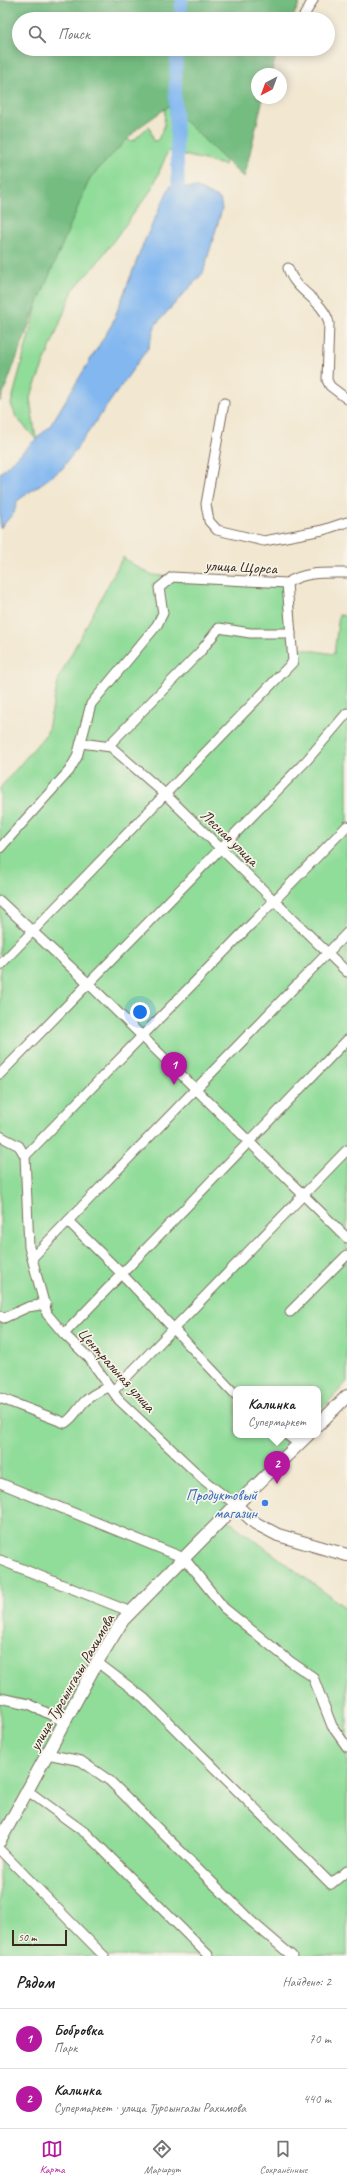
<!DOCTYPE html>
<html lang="ru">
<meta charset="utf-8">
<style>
body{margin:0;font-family:Caveat,sans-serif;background:#f2f2f2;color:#202124}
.compass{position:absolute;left:251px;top:68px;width:36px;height:36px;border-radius:50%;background:#fff;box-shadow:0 2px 10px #0003;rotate:221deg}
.scale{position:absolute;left:12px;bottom:10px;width:55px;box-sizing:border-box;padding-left:4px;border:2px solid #3b2a1e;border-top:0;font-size:11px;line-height:14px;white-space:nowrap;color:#3b2a1e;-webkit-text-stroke:3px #f7f3e8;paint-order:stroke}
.you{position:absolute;left:140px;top:1012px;width:14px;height:14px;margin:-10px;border:3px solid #fff;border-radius:50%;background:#1a73e8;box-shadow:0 0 0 6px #1a73e833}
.badge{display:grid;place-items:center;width:26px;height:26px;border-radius:50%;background:#b5179e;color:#fff;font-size:13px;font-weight:700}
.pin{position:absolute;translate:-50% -33px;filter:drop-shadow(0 1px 2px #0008)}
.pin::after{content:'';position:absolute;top:21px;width:14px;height:12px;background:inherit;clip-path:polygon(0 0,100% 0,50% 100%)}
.popup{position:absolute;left:233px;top:1386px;width:88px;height:52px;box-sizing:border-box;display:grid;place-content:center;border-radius:8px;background:#fff;filter:drop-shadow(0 1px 3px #0005);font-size:13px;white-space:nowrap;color:#757577}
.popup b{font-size:15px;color:#202124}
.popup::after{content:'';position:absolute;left:50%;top:100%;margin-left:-8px;border:8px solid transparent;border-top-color:#fff}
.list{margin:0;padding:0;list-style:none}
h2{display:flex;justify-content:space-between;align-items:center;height:52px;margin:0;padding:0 16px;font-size:17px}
h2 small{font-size:13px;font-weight:400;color:#757577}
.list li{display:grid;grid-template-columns:26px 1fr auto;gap:12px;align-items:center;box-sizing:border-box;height:60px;padding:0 16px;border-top:1px solid #e0e0e0}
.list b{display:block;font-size:15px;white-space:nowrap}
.list p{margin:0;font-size:13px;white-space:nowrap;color:#757577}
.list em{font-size:13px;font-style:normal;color:#757577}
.icon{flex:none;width:22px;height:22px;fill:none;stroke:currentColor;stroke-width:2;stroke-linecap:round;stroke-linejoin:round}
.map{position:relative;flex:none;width:347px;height:1956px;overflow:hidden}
.search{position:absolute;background:#fff;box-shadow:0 2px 10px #0003;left:12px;right:12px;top:12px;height:44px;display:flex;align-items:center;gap:10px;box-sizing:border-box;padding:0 14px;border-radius:22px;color:#757577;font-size:15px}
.sheet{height:172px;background:#fff}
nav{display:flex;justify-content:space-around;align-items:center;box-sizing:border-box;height:56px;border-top:1px solid #e0e0e0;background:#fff;font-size:11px;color:#757577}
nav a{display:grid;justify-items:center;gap:2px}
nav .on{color:#b5179e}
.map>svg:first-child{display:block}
.green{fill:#90dc99;stroke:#66835c}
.forest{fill:#74bc81;stroke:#587350}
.water{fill:#82b7f0;stroke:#5e7087}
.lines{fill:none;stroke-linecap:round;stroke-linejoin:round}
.river{stroke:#82b7f0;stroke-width:13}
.street-casing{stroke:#7b6c5c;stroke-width:11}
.secondary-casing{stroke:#7b6c5c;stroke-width:14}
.street{stroke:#fff;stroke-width:9}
.secondary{stroke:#fff;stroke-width:12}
.shop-dot{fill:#3f7fe0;stroke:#f7f3e8;stroke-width:1.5}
.labels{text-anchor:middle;stroke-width:3.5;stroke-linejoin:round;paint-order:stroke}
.street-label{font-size:16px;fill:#3b2a1e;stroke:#f7f3e8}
.shop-label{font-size:16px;fill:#366cbe;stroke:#f7f3e8;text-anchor:end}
</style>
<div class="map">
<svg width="347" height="1956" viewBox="0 0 347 1956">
<rect width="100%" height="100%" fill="#f7f3e8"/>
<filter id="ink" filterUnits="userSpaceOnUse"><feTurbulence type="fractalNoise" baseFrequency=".025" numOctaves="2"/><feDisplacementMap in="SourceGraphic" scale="8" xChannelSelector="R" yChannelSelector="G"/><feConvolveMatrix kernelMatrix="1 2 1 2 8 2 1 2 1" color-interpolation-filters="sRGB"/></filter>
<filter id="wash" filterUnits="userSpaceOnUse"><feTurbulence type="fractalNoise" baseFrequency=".012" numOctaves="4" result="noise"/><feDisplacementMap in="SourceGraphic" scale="16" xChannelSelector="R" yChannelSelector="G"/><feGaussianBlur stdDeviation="0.9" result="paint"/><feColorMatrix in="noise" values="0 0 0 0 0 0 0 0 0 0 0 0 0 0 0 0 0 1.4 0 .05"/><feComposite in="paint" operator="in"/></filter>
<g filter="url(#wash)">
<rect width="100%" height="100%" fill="#f2e7d0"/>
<g class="green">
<path d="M245,62L224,165L168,151L152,189L97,263L73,290L30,398L36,439L16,417L11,404C35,314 55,209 120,138L133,141L149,126L154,141L158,140L164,126L166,89Z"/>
<path d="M123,557L137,567L153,575L206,580L288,584L291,647L334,654L339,615L347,616V1382L318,1413V1389H236V1435H297L222,1516L347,1609V1956H0V788L47,733L59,677Z"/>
</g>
<path class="forest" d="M0,0H301L292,19H19V49H278L271,74H257V98H263L244,178L169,106L138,128L90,178L32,317L0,402Z"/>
<path class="water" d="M170,186L198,188L220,199L222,209L203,273L156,324L148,348L62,469L17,501L14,513L0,528V473L50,426L112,324L144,242Z"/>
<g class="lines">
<g class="river">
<path d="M180,19L182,0"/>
<path d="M177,49L175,94L179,205"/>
</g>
</g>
</g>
<g filter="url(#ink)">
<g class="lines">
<defs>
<g id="street">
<path d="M302,19L313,0"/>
<path d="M288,268C295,292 323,299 329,323L327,380L330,386L347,399"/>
<path d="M224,403L206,504L209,521L217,530L264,541L323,530L347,522"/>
<path d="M81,743L111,747L165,794L347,972"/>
<path d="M108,746L200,652L219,628L250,633H291"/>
<path d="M0,848L69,771L77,757L91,704L157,625L163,613L159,588L172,577L287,583C305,571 327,573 347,573"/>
<path d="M0,901L88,983L347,1238"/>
<path d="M0,965L293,662L287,583"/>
<path d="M0,1074L307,760L347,713"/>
<path d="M0,1136L19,1146L25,1156L29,1247L47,1314L64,1334L89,1358L119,1400L205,1481L236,1505"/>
<path d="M25,1156L347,826"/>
<path d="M68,1221L121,1273L236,1395"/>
<path d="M32,1258L347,933"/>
<path d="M290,1312L347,1255"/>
<path d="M0,1316L4,1318L28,1307L46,1304"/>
<path d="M64,1334L347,1040"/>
<path d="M113,1391L347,1150"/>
<path d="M0,1398L65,1423C74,1417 77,1410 84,1402C91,1395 99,1391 108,1387"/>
<path d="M287,1435L299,1444"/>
<path d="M0,1483L184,1558L224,1608L291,1662L313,1677L332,1726L347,1747"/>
<path d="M0,1560L131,1612"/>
<path d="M97,1662L144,1698L331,1884L347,1871"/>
<path d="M0,1698L29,1704L65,1722"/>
<path d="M47,1754L81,1761L110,1781L251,1921L292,1956"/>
<path d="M28,1791L87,1834L209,1956"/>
<path d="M0,1850L104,1956"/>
</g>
<g id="secondary">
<path d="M318,1425L347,1396"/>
<path d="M236,1505L255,1523L278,1535L347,1555"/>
<path d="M0,1841L97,1662L123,1620L236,1505L308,1435"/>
</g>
</defs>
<use href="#street" class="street-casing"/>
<use href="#secondary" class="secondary-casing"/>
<use href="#street" class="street"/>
<use href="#secondary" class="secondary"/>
</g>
</g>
<circle class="shop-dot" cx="265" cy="1503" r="4"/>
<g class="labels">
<g class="street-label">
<text transform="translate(241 566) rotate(3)" y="6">улица Щорса</text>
<text transform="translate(230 837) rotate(44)" y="6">Лесная улица</text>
<text transform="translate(117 1369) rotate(48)" y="6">Центральная улица</text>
<text transform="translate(71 1682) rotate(-60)" y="6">улица Турсынгазы Рахимова</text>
</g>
<g class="shop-label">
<text x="257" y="1500">Продуктовый<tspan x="257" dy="18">магазин</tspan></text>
</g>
</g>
</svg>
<svg class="compass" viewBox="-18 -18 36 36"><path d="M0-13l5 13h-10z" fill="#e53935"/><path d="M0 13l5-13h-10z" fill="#757577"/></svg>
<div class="scale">50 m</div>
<div class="you"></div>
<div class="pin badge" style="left:174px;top:1085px">1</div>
<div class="pin badge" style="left:277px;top:1484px">2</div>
<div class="popup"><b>Калинка</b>Супермаркет</div>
<div class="search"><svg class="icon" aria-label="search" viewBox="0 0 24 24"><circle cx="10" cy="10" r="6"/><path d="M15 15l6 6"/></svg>Поиск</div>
</div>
<section class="sheet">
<h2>Рядом<small>Найдено: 2</small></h2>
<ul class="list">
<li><span class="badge">1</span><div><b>Бобровка</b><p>Парк</p></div><em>70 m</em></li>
<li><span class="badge">2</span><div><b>Калинка</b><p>Супермаркет · улица Турсынгазы Рахимова</p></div><em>440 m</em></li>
</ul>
</section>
<nav>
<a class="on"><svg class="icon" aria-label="map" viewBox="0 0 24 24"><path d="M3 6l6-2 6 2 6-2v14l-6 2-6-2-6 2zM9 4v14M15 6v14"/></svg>Карта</a>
<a><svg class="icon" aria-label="directions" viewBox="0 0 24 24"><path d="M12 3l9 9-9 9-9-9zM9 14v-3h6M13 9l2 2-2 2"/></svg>Маршрут</a>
<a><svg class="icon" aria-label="saved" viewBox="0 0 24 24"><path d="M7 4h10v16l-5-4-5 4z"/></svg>Сохранённые</a>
</nav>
